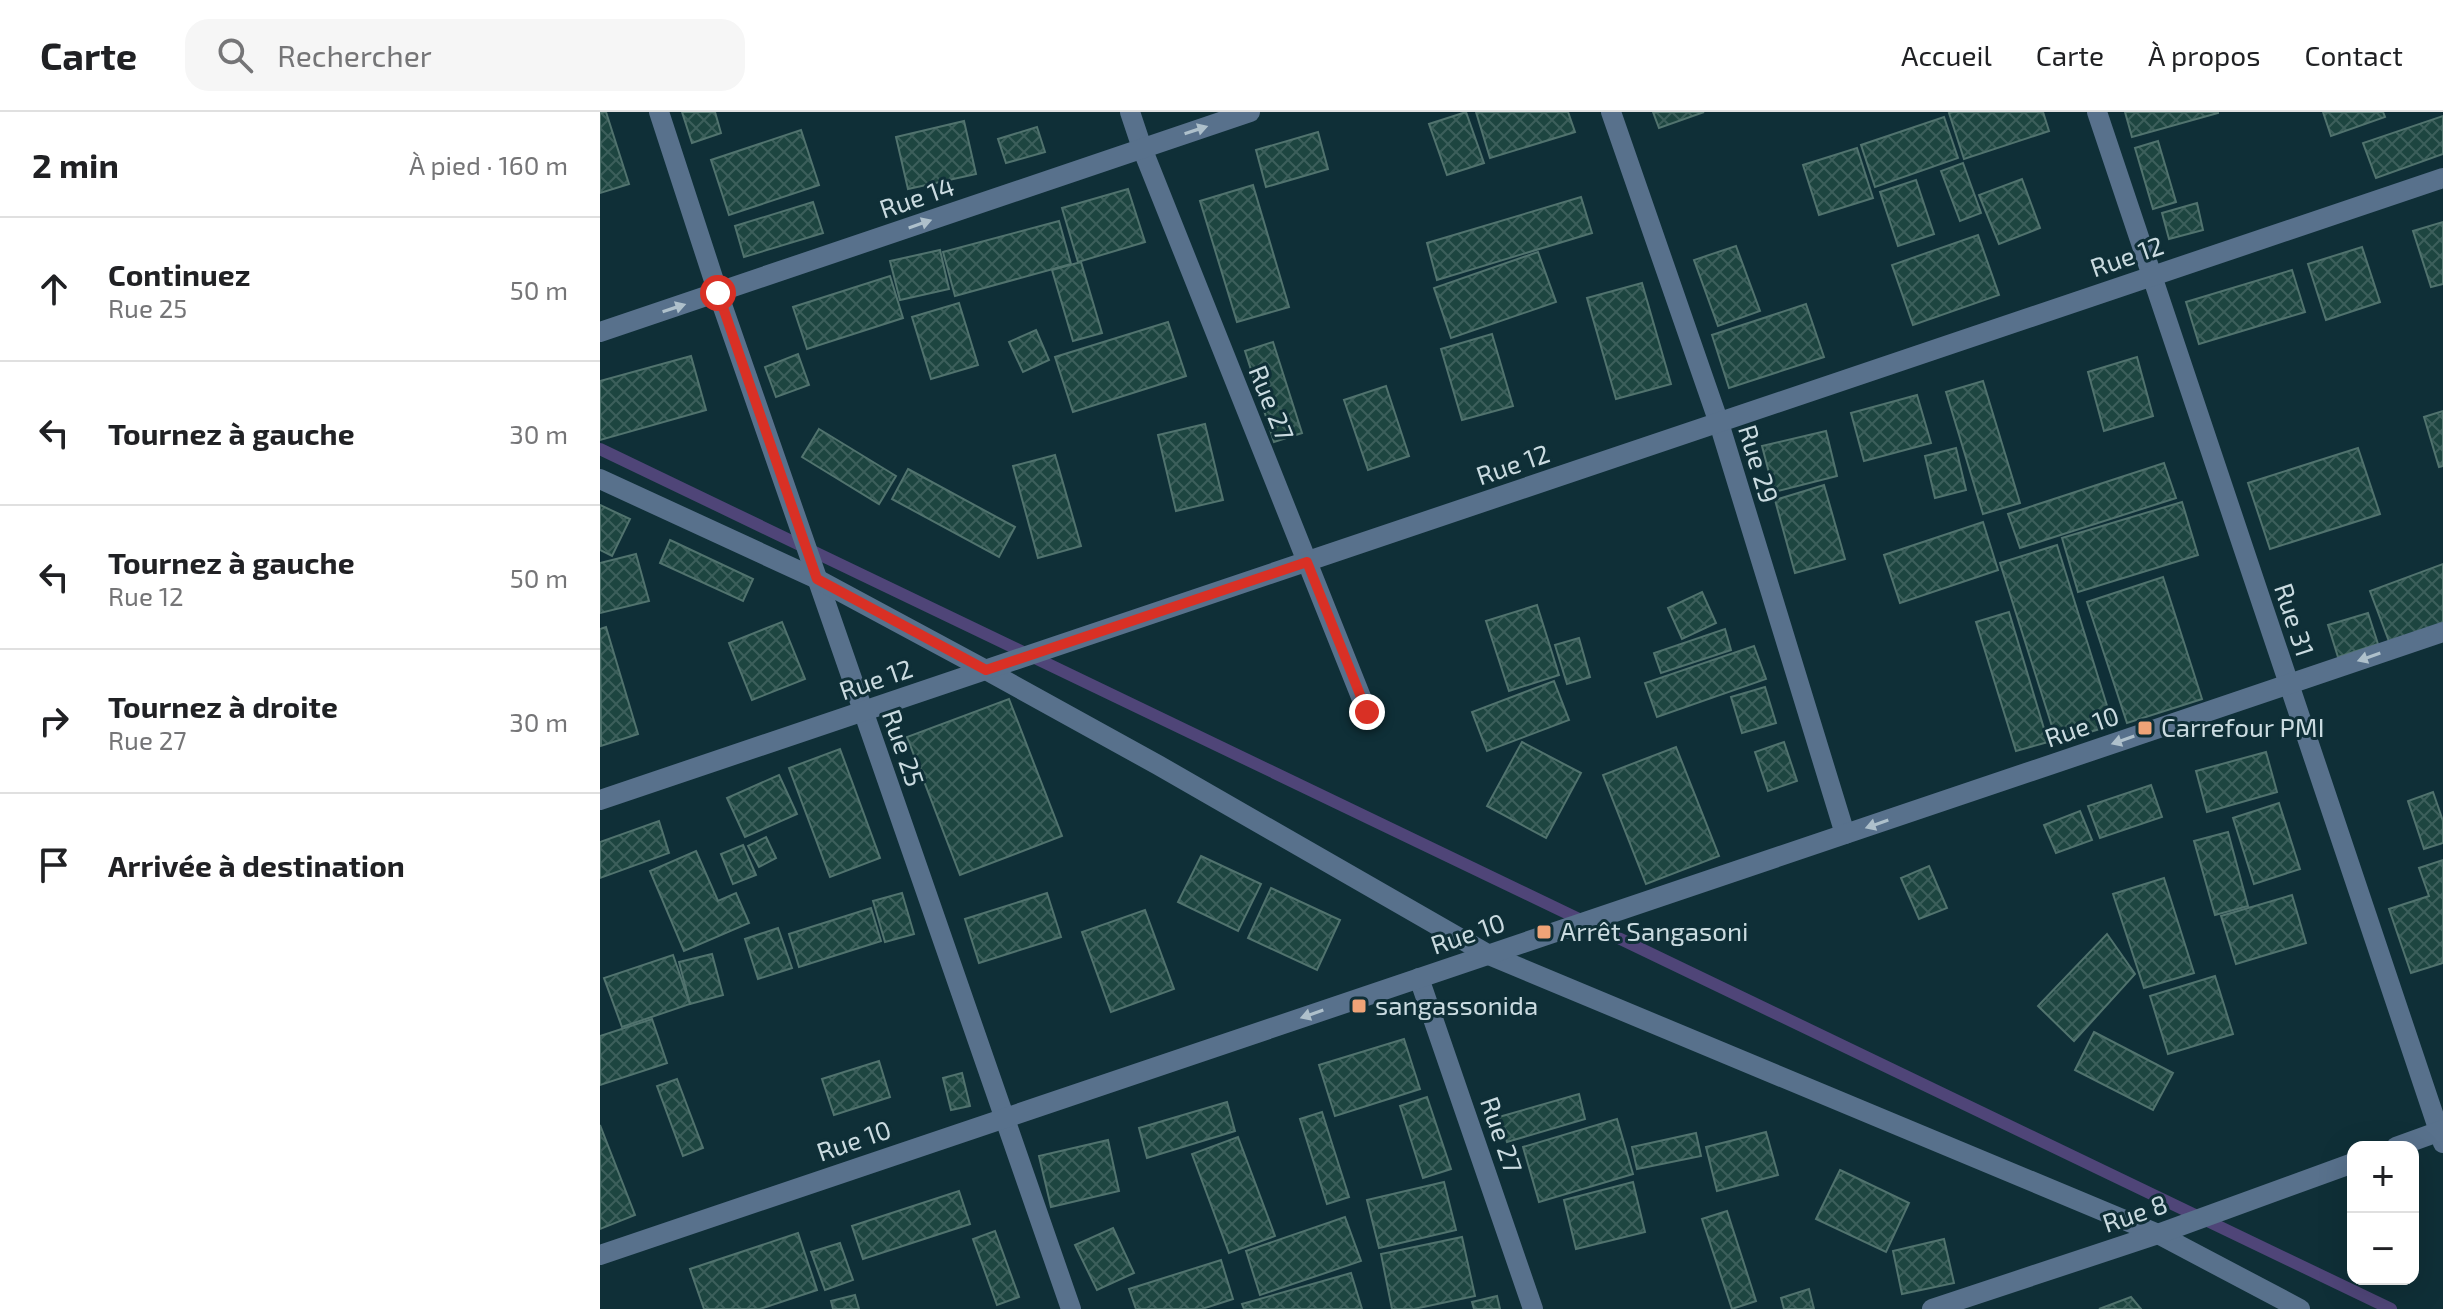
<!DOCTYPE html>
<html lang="fr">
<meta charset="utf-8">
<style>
body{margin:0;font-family:"Exo 2",sans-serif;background:#f6f6f6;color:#202124}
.controls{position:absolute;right:24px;bottom:24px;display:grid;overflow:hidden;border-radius:16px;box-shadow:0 8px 32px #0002}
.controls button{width:72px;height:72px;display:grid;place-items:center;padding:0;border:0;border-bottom:2px solid #e0e0e0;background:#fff;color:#202124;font:40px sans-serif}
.stop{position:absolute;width:24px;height:24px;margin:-18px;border:6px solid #d93025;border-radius:50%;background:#fff}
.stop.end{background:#d93025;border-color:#fff;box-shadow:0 2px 8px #0008}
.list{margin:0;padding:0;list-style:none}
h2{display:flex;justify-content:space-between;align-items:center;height:104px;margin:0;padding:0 32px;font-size:34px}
h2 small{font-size:26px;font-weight:400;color:#757577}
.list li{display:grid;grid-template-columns:52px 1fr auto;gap:24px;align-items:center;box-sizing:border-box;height:144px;padding:0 32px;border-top:2px solid #e0e0e0}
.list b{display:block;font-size:30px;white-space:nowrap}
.list p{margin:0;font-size:26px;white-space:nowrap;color:#757577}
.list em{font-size:26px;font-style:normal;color:#757577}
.icon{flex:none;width:44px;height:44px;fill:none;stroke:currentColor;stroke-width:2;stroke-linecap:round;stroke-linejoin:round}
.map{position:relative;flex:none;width:1843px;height:1197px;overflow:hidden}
header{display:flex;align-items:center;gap:48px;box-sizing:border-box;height:112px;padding:0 40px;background:#fff;border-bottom:2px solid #e0e0e0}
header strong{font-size:38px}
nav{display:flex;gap:44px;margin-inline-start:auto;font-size:28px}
.search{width:560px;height:72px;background:#f6f6f6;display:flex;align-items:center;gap:20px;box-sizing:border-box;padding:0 28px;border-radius:24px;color:#757577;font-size:30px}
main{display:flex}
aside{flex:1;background:#fff}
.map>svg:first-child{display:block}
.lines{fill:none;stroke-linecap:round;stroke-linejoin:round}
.stream{stroke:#4f4578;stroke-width:12}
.building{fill:url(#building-cross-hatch);stroke:#51736e;stroke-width:2}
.minor{stroke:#58718c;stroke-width:20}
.oneway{fill:#aec0cb}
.route{stroke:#d93025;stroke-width:10}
.poi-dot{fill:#efa377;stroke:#0f2f37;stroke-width:3}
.labels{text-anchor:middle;stroke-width:6;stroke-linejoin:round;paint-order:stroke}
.street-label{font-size:26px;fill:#cadbe0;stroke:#0f2f37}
.poi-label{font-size:26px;fill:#cadbe0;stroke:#0f2f37;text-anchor:start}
</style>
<header>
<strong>Carte</strong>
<div class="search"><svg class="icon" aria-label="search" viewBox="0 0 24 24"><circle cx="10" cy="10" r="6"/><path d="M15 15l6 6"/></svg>Rechercher</div>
<nav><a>Accueil</a><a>Carte</a><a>À propos</a><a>Contact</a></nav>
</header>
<main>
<aside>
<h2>2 min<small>À pied · 160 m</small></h2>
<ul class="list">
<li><svg class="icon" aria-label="ahead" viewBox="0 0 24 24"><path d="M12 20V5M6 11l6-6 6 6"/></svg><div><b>Continuez</b><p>Rue 25</p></div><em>50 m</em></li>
<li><svg class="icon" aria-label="left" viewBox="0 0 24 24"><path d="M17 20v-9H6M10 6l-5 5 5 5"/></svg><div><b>Tournez à gauche</b></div><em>30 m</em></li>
<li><svg class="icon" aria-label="left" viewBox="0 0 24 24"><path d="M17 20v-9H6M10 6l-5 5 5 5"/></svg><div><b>Tournez à gauche</b><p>Rue 12</p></div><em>50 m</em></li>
<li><svg class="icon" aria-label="right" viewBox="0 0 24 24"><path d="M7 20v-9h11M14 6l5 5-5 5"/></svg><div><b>Tournez à droite</b><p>Rue 27</p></div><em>30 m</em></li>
<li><svg class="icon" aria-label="arrive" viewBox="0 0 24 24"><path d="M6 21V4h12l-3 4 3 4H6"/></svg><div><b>Arrivée à destination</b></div></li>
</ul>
</aside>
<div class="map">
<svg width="1843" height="1197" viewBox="0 0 1843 1197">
<defs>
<pattern id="building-cross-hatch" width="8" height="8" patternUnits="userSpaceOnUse" patternTransform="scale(2)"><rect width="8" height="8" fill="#1d4540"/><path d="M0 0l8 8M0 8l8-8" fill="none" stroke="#3c5f5b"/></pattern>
</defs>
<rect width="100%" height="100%" fill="#0f2f37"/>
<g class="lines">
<path class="stream" d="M0,337L1791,1197"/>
</g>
<g class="building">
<path d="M6,0L29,72L0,81V1Z"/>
<path d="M82,0H115L121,21L92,31Z"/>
<path d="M866,0L884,51L847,63L829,12Z"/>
<path d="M876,0H968L975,20L890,46Z"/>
<path d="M1053,0H1104L1059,16Z"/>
<path d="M1353,0H1443L1449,19L1364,47L1349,1Z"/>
<path d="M1525,0H1618V1L1532,25Z"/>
<path d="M1723,0H1783L1785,5L1731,24Z"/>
<path d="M1843,4V42L1776,66L1763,31Z"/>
<path d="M1344,5L1358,46L1275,75L1261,33Z"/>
<path d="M364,9L376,62L308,77L296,25Z"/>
<path d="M437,15L445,40L406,51L398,27Z"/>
<path d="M201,18L219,73L129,103L111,48Z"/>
<path d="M718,20L728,57L666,75L656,38Z"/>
<path d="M1558,29L1576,90L1553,97L1535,36Z"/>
<path d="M1257,36L1273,86L1219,103L1203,53Z"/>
<path d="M1363,51L1381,101L1360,109L1341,59Z"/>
<path d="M1422,67L1440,116L1399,132L1379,83Z"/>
<path d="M1316,68L1334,122L1298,134L1280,80Z"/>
<path d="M653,73L689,195L637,210L600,89Z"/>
<path d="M528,77L545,130L478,150L462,96Z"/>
<path d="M981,85L992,121L837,168L827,131Z"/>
<path d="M213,90L223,121L144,145L135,114Z"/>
<path d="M1597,91L1603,118L1569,127L1562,101Z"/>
<path d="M459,109L471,152L355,184L343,140Z"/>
<path d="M1843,110V172L1831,175L1813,119Z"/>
<path d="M1378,123L1399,183L1313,213L1292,153Z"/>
<path d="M1136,134L1160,199L1118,214L1094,148Z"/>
<path d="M1762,135L1780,190L1726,208L1708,152Z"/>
<path d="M340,138L349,177L300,188L290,149Z"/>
<path d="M938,140L956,190L851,226L834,176Z"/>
<path d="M481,150L502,221L473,229L452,158Z"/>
<path d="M1692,158L1705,200L1599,232L1586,190Z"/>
<path d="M290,164L303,206L207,237L193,195Z"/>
<path d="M1042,171L1071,272L1016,287L987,186Z"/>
<path d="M359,191L378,253L331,267L312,205Z"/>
<path d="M1206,192L1224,245L1129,276L1112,223Z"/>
<path d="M568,210L586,264L473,300L455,245Z"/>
<path d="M436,218L449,248L423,260L409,230Z"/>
<path d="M892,222L913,294L862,308L841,237Z"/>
<path d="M673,230L702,321L674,330L645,239Z"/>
<path d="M198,242L209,273L176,285L165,255Z"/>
<path d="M91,244L106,298L0,328V269Z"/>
<path d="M1537,245L1553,304L1504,319L1488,260Z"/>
<path d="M1383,269L1420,391L1383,402L1346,280Z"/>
<path d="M786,274L809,344L768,358L744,288Z"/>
<path d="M1317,283L1331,331L1264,349L1251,301Z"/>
<path d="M1843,299V354L1839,355L1824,305Z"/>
<path d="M605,312L623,388L576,399L558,323Z"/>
<path d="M219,317L296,364L279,392L202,345Z"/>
<path d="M1226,319L1237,364L1174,380L1162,334Z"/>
<path d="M1356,336L1366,378L1335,386L1325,344Z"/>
<path d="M1758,336L1780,402L1670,437L1648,371Z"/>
<path d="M455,343L481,434L438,446L413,354Z"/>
<path d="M1564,351L1576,386L1420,436L1408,402Z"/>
<path d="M308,357L415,415L399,445L292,387Z"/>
<path d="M1224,373L1245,447L1195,461L1175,388Z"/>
<path d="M1582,390L1598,443L1478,480L1462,426Z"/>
<path d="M0,393L30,407L12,444L0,438Z"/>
<path d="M1383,410L1398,458L1300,491L1284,443Z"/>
<path d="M70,428L153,467L143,489L60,451Z"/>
<path d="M1457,433L1513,613L1457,630L1400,451Z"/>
<path d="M36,442L49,489L0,501V451Z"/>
<path d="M1843,452V512L1790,532L1770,479Z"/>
<path d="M1563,465L1602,587L1527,611L1487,490Z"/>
<path d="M1102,480L1116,511L1082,527L1068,496Z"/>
<path d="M937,493L959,563L909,579L886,509Z"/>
<path d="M1409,500L1448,630L1416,639L1376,510Z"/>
<path d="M1768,501L1778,532L1738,545L1728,513Z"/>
<path d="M182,510L205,567L152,588L129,531Z"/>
<path d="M6,515L38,622L1,634L0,517Z"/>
<path d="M1125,517L1131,538L1061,561L1054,541Z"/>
<path d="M979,526L990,565L967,572L955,533Z"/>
<path d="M1154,534L1166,567L1057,605L1045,571Z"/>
<path d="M954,569L969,608L887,639L872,600Z"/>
<path d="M1165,575L1176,611L1142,621L1131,585Z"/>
<path d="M409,587L462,724L360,763L307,625Z"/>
<path d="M922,630L981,661L946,726L887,694Z"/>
<path d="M1184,630L1197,669L1168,679L1155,640Z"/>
<path d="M1076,635L1119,744L1046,772L1003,663Z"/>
<path d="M240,637L280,746L230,765L189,656Z"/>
<path d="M1666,640L1677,680L1607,700L1596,659Z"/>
<path d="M179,663L197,702L145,725L127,686Z"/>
<path d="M1551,673L1562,705L1500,726L1488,694Z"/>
<path d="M1833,680L1843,709V731L1824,737L1808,689Z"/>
<path d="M1679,691L1700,757L1654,772L1633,706Z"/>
<path d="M1480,699L1492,728L1456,741L1444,713Z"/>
<path d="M59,709L69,741L0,766V730Z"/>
<path d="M1628,720L1648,794L1615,803L1594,729Z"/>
<path d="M166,725L176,746L159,755L148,734Z"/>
<path d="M143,733L156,763L133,772L121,742Z"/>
<path d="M96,739L118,789L136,781L149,811L84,839L50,759Z"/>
<path d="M601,744L661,772L638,819L578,790Z"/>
<path d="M1843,748V851L1811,861L1789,797L1829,784L1819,756Z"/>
<path d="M1329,754L1347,796L1319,807L1301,766Z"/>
<path d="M1564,766L1594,861L1544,876L1513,782Z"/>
<path d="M671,776L740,808L717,858L648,826Z"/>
<path d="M302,781L314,822L285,830L273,789Z"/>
<path d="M447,781L461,825L379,851L365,807Z"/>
<path d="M1692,783L1706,831L1636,852L1621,804Z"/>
<path d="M271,796L281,829L199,855L189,822Z"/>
<path d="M545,798L574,877L511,900L482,820Z"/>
<path d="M178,816L192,856L158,867L145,827Z"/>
<path d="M1507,822L1535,862L1474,929L1438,894Z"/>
<path d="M112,842L123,883L90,892L79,850Z"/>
<path d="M73,843L90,892L22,915L4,866Z"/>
<path d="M1615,864L1633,922L1568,942L1550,884Z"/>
<path d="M52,907L67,951L0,973V924Z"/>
<path d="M1494,920L1573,961L1553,998L1475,958Z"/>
<path d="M804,927L820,977L735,1004L719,953Z"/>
<path d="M279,949L290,985L234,1003L222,967Z"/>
<path d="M362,961L370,994L351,998L343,966Z"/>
<path d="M77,967L103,1036L83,1044L57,974Z"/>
<path d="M979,982L985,1007L907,1030L899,1005Z"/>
<path d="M827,985L851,1057L823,1066L800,994Z"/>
<path d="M627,990L635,1019L547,1046L539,1016Z"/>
<path d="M722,1000L749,1085L727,1092L700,1007Z"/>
<path d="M1017,1007L1033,1062L939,1090L923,1035Z"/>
<path d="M0,1013L35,1103L0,1117Z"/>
<path d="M1166,1020L1178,1063L1117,1079L1106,1035Z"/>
<path d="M1096,1021L1101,1044L1037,1057L1032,1035Z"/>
<path d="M638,1025L675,1124L629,1141L592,1042Z"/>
<path d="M508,1028L519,1079L451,1095L439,1044Z"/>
<path d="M1240,1058L1309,1091L1286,1140L1216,1107Z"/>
<path d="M844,1070L856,1118L779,1136L767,1088Z"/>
<path d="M1033,1070L1045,1120L976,1137L964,1088Z"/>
<path d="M359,1079L370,1112L263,1147L252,1114Z"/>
<path d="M1127,1099L1156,1189L1132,1197L1102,1107Z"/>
<path d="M745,1105L761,1149L660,1183L646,1139Z"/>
<path d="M513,1116L534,1161L497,1178L475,1133Z"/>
<path d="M395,1119L419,1185L397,1193L373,1127Z"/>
<path d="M198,1121L217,1178L160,1197H104L90,1157Z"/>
<path d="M862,1125L875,1184L814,1197H792L781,1142Z"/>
<path d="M1344,1127L1354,1171L1302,1182L1293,1139Z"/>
<path d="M240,1131L253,1168L225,1178L211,1140Z"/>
<path d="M621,1148L633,1187L602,1197H536L529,1177Z"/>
<path d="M751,1161L762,1197H644L642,1192Z"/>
<path d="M1209,1177L1214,1197H1184L1181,1186Z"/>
<path d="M255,1183L259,1197H233L231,1189Z"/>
<path d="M897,1184L900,1197H874L872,1190Z"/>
<path d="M1531,1185L1541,1197H1499Z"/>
</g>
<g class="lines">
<g class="minor">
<path d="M59,0L118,181L471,1197"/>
<path d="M530,0L542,36L767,600"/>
<path d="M1011,0L1119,311L1245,722"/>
<path d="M1497,0L1843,1031"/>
<path d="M0,220L650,0"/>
<path d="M0,367L217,467L386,558L558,653L889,843L1558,1122L1700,1197"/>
<path d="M0,688L1843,66"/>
<path d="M819,866L933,1197"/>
<path d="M1796,1035L1843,1018"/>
<path d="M0,1143L1843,520"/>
<path d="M1332,1197L1558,1122L1753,1051"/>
</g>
</g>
<defs><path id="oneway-solid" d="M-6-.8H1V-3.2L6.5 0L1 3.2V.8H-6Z" transform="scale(2)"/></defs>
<g class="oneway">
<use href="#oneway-solid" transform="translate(596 18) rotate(-18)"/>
<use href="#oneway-solid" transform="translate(320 112) rotate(-19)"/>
<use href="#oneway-solid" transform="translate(74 196) rotate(-18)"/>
<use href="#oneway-solid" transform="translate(1769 545) rotate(161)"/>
<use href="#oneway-solid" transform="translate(1523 628) rotate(161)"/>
<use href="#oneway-solid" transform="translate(1277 712) rotate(161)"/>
<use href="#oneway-solid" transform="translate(712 902) rotate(161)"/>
</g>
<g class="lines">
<path class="route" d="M118,181L217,467L386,558L707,450L767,600"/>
</g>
<g class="poi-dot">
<rect x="1537" y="608" width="16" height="16" rx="4"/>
<rect x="936" y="812" width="16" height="16" rx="4"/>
<rect x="751" y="886" width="16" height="16" rx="4"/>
</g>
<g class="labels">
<g class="street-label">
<text transform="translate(317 86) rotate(-19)" y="9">Rue 14</text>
<text transform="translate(1527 145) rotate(-19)" y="9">Rue 12</text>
<text transform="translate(671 291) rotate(68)" y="9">Rue 27</text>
<text transform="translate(1158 352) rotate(73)" y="9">Rue 29</text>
<text transform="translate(913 353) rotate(-19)" y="9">Rue 12</text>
<text transform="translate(1694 508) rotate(72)" y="9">Rue 31</text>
<text transform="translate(276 568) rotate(-19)" y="9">Rue 12</text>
<text transform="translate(1482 615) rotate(-19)" y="9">Rue 10</text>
<text transform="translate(303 636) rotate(71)" y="9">Rue 25</text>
<text transform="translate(868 822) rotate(-19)" y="9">Rue 10</text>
<text transform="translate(901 1023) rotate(71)" y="9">Rue 27</text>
<text transform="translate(254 1029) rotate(-19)" y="9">Rue 10</text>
<text transform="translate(1535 1102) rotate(-19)" y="9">Rue 8</text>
</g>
<g class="poi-label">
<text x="1561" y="625">Carrefour PMI</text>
<text x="960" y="829">Arrêt Sangasoni</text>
<text x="775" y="903">sangassonida</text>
</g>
</g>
</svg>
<div class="controls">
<button>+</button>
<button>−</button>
</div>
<div class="stop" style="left:118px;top:181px"></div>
<div class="stop end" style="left:767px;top:600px"></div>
</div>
</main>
